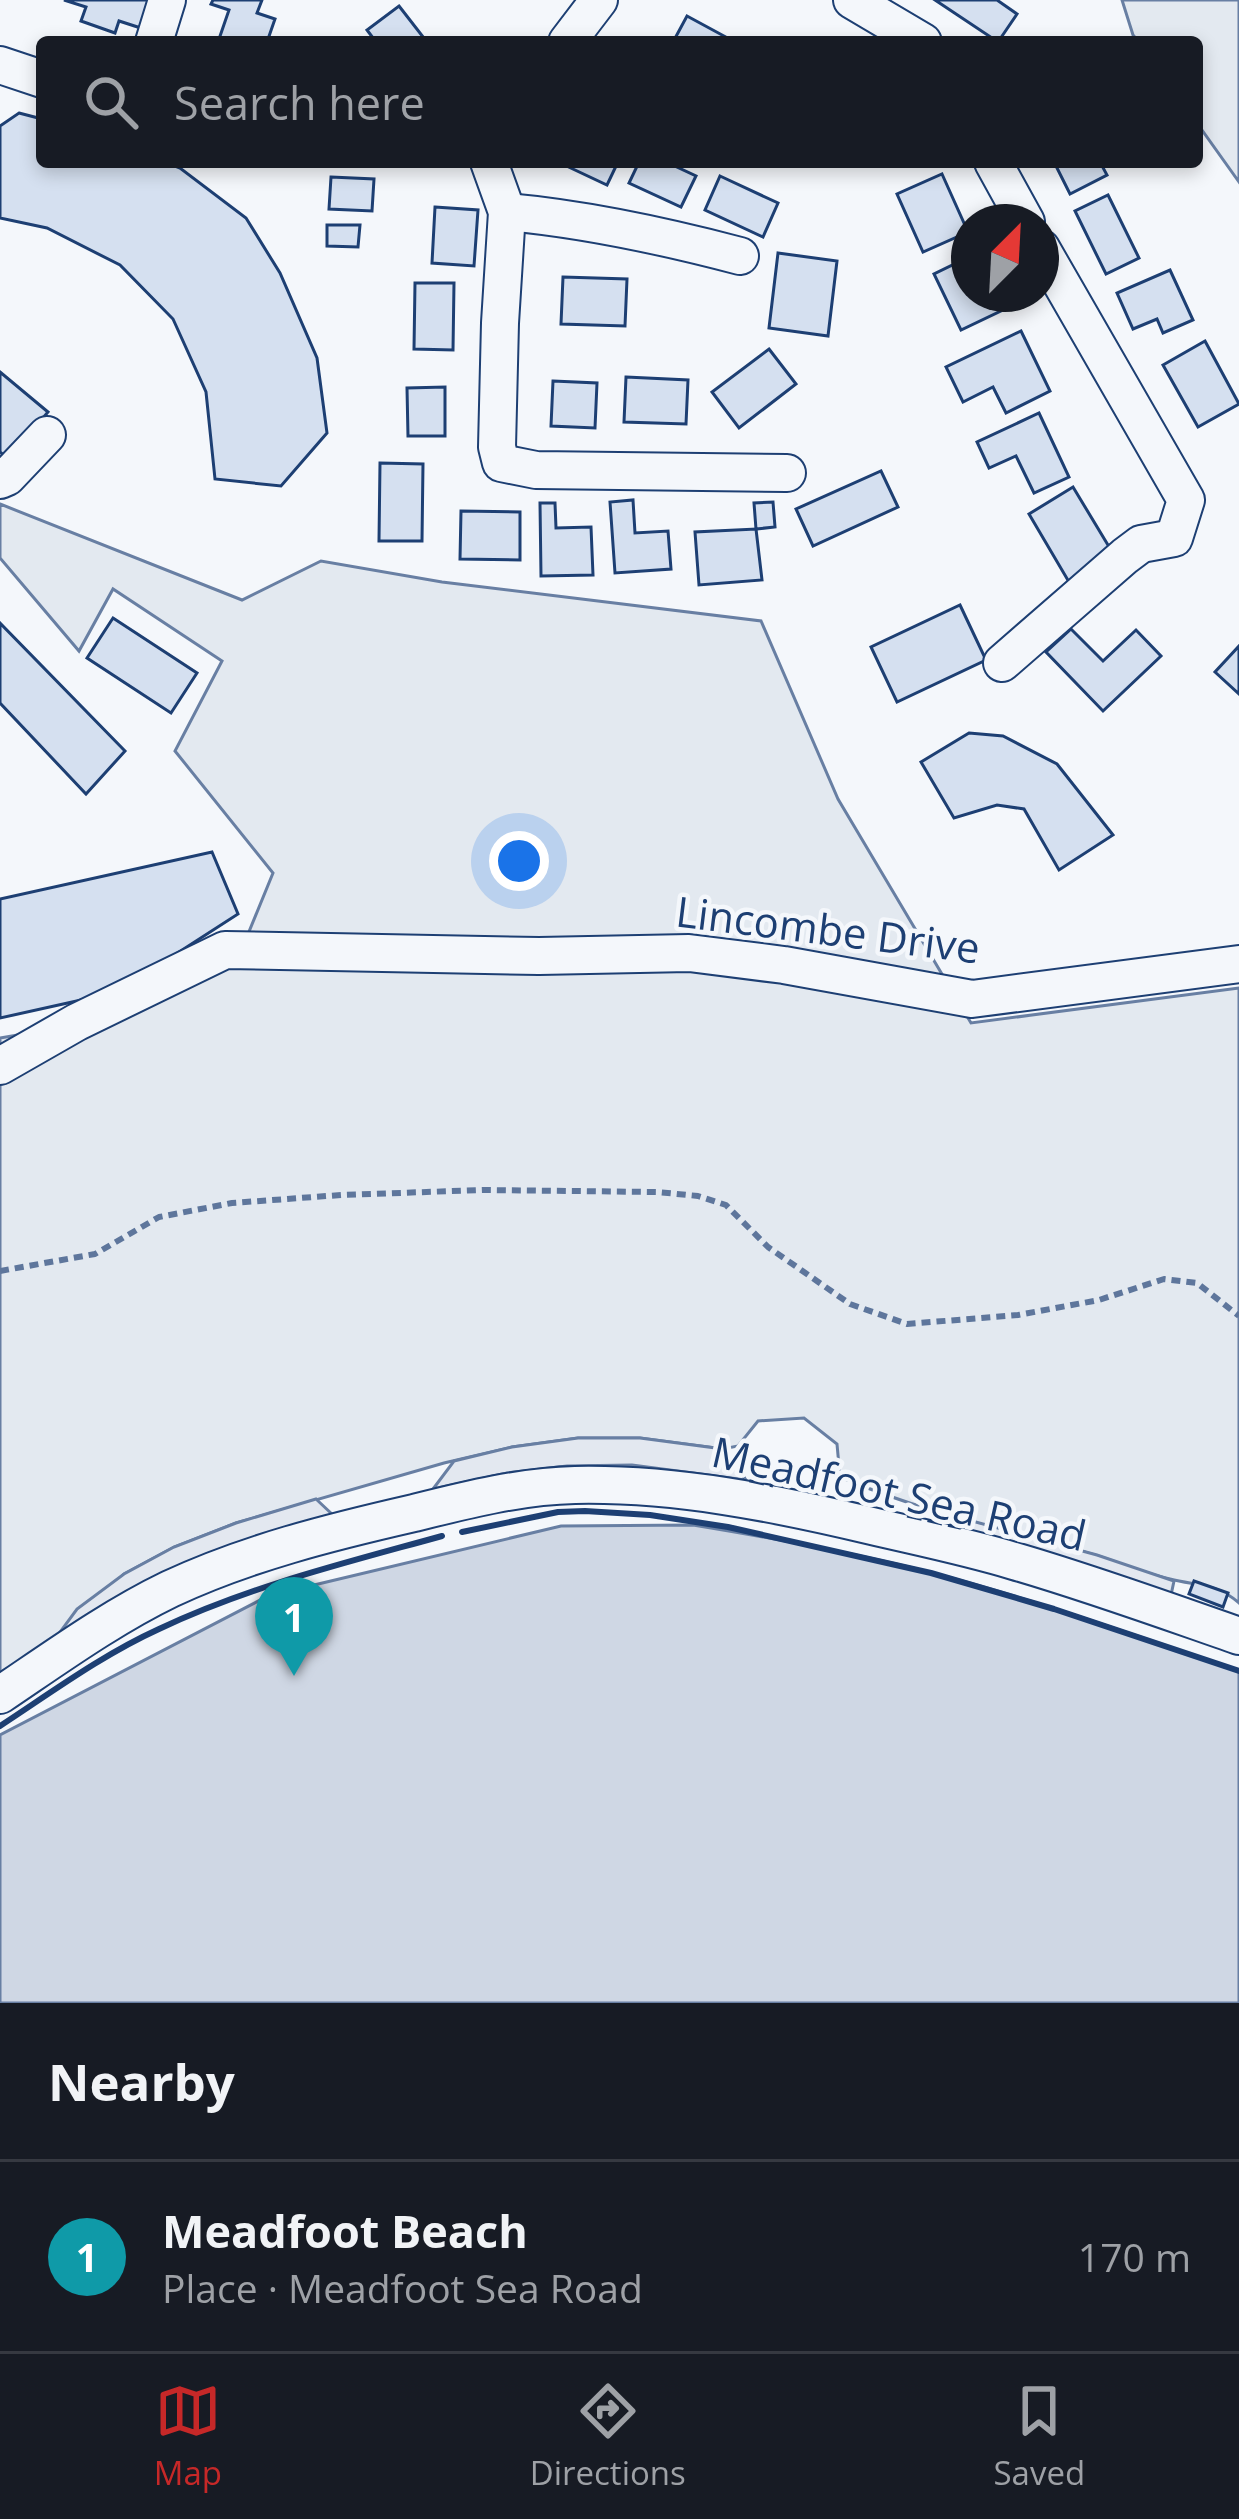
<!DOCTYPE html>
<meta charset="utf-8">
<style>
body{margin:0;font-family:"Open Sans",sans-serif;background:#242831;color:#f1f3f6}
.compass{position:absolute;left:951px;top:204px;width:108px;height:108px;border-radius:50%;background:#171b24;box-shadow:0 6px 18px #0003;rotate:24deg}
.you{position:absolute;left:519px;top:861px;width:42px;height:42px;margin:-30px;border:9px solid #fff;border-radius:50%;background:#1a73e8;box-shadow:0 0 0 18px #1a73e833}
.badge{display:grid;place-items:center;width:78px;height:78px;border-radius:50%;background:#c62828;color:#fff;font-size:39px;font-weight:700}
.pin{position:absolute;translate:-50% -99px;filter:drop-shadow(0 3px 6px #0008)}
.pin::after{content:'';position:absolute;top:63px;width:42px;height:36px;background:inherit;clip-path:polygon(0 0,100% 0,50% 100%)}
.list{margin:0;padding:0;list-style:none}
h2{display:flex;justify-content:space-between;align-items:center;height:156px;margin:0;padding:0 48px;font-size:51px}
h2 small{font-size:39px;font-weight:400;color:#9ea1a6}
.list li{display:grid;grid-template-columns:78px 1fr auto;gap:36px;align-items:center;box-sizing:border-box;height:192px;padding:0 48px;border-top:3px solid #363941}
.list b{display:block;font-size:45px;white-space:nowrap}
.list p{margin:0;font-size:39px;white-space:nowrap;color:#9ea1a6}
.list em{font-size:39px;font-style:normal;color:#9ea1a6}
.icon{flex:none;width:66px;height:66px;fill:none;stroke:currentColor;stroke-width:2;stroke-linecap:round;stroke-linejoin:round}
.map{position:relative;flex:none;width:1239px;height:2003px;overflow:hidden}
.search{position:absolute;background:#171b24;box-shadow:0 6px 18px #0003;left:36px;right:36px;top:36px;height:132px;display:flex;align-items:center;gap:30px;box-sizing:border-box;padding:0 42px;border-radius:12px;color:#9ea1a6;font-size:45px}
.sheet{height:348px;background:#171b24}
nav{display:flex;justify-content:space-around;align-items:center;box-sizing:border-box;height:168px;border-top:3px solid #363941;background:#171b24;font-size:33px;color:#9ea1a6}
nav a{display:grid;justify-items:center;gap:6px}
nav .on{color:#c62828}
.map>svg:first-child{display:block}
.green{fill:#e3e9f0;stroke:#687fa3;stroke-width:3}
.parking{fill:#e3e8f0;stroke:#687fa3;stroke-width:3}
.water{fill:#cfd7e4;stroke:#687fa3;stroke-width:3}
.building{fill:#d5e0f0;stroke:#1d3f73;stroke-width:3}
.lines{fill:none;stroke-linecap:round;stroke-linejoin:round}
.minor-casing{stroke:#1d3f73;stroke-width:40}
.path{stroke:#5e769c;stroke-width:6;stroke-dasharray:9 6;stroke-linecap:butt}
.minor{stroke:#f4f7fb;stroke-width:36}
.fence{stroke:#1d3f73;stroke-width:3;stroke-dasharray:15 6;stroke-linecap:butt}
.wall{stroke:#1d3f73;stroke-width:6}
.labels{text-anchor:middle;stroke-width:9;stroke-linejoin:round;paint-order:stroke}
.street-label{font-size:42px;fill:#1d3f73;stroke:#f4f7fb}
</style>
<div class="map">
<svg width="1239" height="2003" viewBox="0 0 1239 2003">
<rect width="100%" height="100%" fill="#f4f7fb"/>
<g class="green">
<path d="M1122,0H1239V182L1197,123V42H1139L1133,35Z"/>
<path d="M0,504L242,600L321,561L442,582L761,621L838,799L971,1023L1239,988V1603C1217,1583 1197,1586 1170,1579C1140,1572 1111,1559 1081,1551C1000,1529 917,1510 840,1477L837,1444L804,1418L758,1421L738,1446L723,1449L640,1438H578L512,1447L444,1463L236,1523L174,1547L124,1574L52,1643L0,1673V1038L41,1031L237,961L273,873L175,751L222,661L113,589L79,651L0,558Z"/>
</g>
<g class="parking">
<path d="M578,1438H640L723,1449L746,1480L632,1465L567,1466L507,1473L433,1489L454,1461L512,1447Z"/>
<path d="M316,1499L334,1516L52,1643L77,1609L124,1574L174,1547L236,1523Z"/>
<path d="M972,1521L1097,1555L1174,1581L1171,1595L960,1528Z"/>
</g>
<path class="water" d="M693,1525C772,1538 851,1552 929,1572C1034,1599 1137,1636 1239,1671V2003H0V1735L268,1596L561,1526Z"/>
<g class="building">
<path d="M64,0H157L147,30L119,21L115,33L81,21L86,7Z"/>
<path d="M213,0H262L257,13L275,19L267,42H218L229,10L211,4Z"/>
<path d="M935,0H997L1017,14L998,42Z"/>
<path d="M399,6L427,42H376L367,30Z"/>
<path d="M687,16L735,42H673Z"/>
<path d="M19,113L42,119V162H165L180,168L246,218L280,273L317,358L327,433L281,486L215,479L206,392L173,319L120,265L47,228L0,218V126Z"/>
<path d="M558,162H618L607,185Z"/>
<path d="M639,162H666L696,176L681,207L629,183Z"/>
<path d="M1054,162H1100L1107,175L1070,194Z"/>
<path d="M942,174L968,232L923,252L897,194Z"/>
<path d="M720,176L778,203L763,237L705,210Z"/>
<path d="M331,177L374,179L372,211L329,209Z"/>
<path d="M1108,195L1139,258L1106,274L1075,211Z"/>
<path d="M435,207L478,210L474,266L432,263Z"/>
<path d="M327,225H360L358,247L327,246Z"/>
<path d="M778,253L837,261L828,336L769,328Z"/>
<path d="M969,257V294H1000L1007,308L961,330L934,274Z"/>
<path d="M1170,270L1193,320L1163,333L1157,319L1133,329L1117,293Z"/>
<path d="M563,277L627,279L625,326L561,324Z"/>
<path d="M415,283H454L453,350L414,349Z"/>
<path d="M1021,331L1050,391L1006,413L993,387L963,402L946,367Z"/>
<path d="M1205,341L1239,404L1198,427L1163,365Z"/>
<path d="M769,349L796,384L739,428L712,392Z"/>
<path d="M0,372L48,412L8,459L0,452Z"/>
<path d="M626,377L688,380L686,424L624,422Z"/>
<path d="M553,381L597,383L595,428L551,426Z"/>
<path d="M445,387V436H408L407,388Z"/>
<path d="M1039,413L1069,477L1034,493L1016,456L989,468L977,442Z"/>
<path d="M380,463L423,464L422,541H379Z"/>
<path d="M881,471L898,507L813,546L796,509Z"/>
<path d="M1073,487L1114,555L1069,582L1029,514Z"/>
<path d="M633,500L635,533L668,531L671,569L615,573L610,502Z"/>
<path d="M773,502L775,527L756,529L754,503Z"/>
<path d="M540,503H555L556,528L591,527L593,575L541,576Z"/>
<path d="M461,511L520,512V560L460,559Z"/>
<path d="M756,529L762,580L699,585L695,532Z"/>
<path d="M960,605L986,660L897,702L871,647Z"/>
<path d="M113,618L197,673L171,713L87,658Z"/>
<path d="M0,623L125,751L86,794L0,703Z"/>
<path d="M1071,629L1103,661L1136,630L1161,656L1103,711L1046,652Z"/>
<path d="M1239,646V694L1215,672Z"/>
<path d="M969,733L1003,736L1057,764L1113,835L1059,870L1024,809L997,805L954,818L921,762Z"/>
<path d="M212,852L238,914L117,992L0,1018V899Z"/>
<path d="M1194,1581L1228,1593L1223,1607L1189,1594Z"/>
</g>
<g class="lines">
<defs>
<g id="minor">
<path d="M852,0L923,42"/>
<path d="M154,42L167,0"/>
<path d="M567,42L599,0"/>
<path d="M0,65L42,79"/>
<path d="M489,162L507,212L500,323L497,447L501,463L536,470L787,473"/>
<path d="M993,162L1026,222"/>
<path d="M507,212C585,219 664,236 740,256"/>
<path d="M0,480L7,477L47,435"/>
<path d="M1002,663L1125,556L1141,544L1174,538L1186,500L1041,248"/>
<path d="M0,1066L77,1022L225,950L539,956L689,953L784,965L972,999L1239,964"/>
<path d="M0,1695C55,1658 110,1618 170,1589C247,1553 331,1532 414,1513C466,1500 521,1486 575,1485C676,1483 775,1503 872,1526C919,1537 968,1547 1014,1561C1090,1583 1164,1610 1239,1636"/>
</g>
</defs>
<use href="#minor" class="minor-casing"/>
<path class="path" d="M0,1271L95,1254L159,1217L232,1203L341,1195L483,1190L657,1192L698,1196L726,1205L768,1247L850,1304L907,1324L1018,1315L1099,1300L1164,1279L1197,1283L1239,1316"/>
<use href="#minor" class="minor"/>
<g class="fence">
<path d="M723,1449L746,1480L773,1486"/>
<path d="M907,1516L960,1528L972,1521"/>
</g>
<g class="wall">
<path d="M462,1532L558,1512L585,1511L650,1515L728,1527L931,1573L1054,1609L1239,1671"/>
<path d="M0,1726C52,1692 102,1655 159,1629C250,1586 345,1563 442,1536"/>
</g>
</g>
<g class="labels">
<g class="street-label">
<text transform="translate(828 930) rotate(7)" y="15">Lincombe Drive</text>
<text transform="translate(899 1494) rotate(13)" y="15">Meadfoot Sea Road</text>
</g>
</g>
</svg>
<svg class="compass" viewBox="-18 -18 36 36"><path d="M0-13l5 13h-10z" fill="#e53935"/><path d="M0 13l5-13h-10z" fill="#9ea1a6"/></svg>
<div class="you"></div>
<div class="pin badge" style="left:294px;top:1676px;background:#0f9aa8">1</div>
<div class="search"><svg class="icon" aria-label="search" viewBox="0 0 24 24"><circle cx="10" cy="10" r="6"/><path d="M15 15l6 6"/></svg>Search here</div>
</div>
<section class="sheet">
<h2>Nearby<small></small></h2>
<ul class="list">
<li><span class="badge" style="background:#0f9aa8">1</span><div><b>Meadfoot Beach</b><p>Place · Meadfoot Sea Road</p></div><em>170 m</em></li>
</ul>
</section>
<nav>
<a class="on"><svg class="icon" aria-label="map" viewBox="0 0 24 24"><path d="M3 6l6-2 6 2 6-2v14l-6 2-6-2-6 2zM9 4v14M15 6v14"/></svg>Map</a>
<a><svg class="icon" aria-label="directions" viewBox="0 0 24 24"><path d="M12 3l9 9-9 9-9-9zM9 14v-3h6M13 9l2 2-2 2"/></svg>Directions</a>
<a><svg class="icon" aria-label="saved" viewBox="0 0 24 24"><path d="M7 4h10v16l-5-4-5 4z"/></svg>Saved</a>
</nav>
